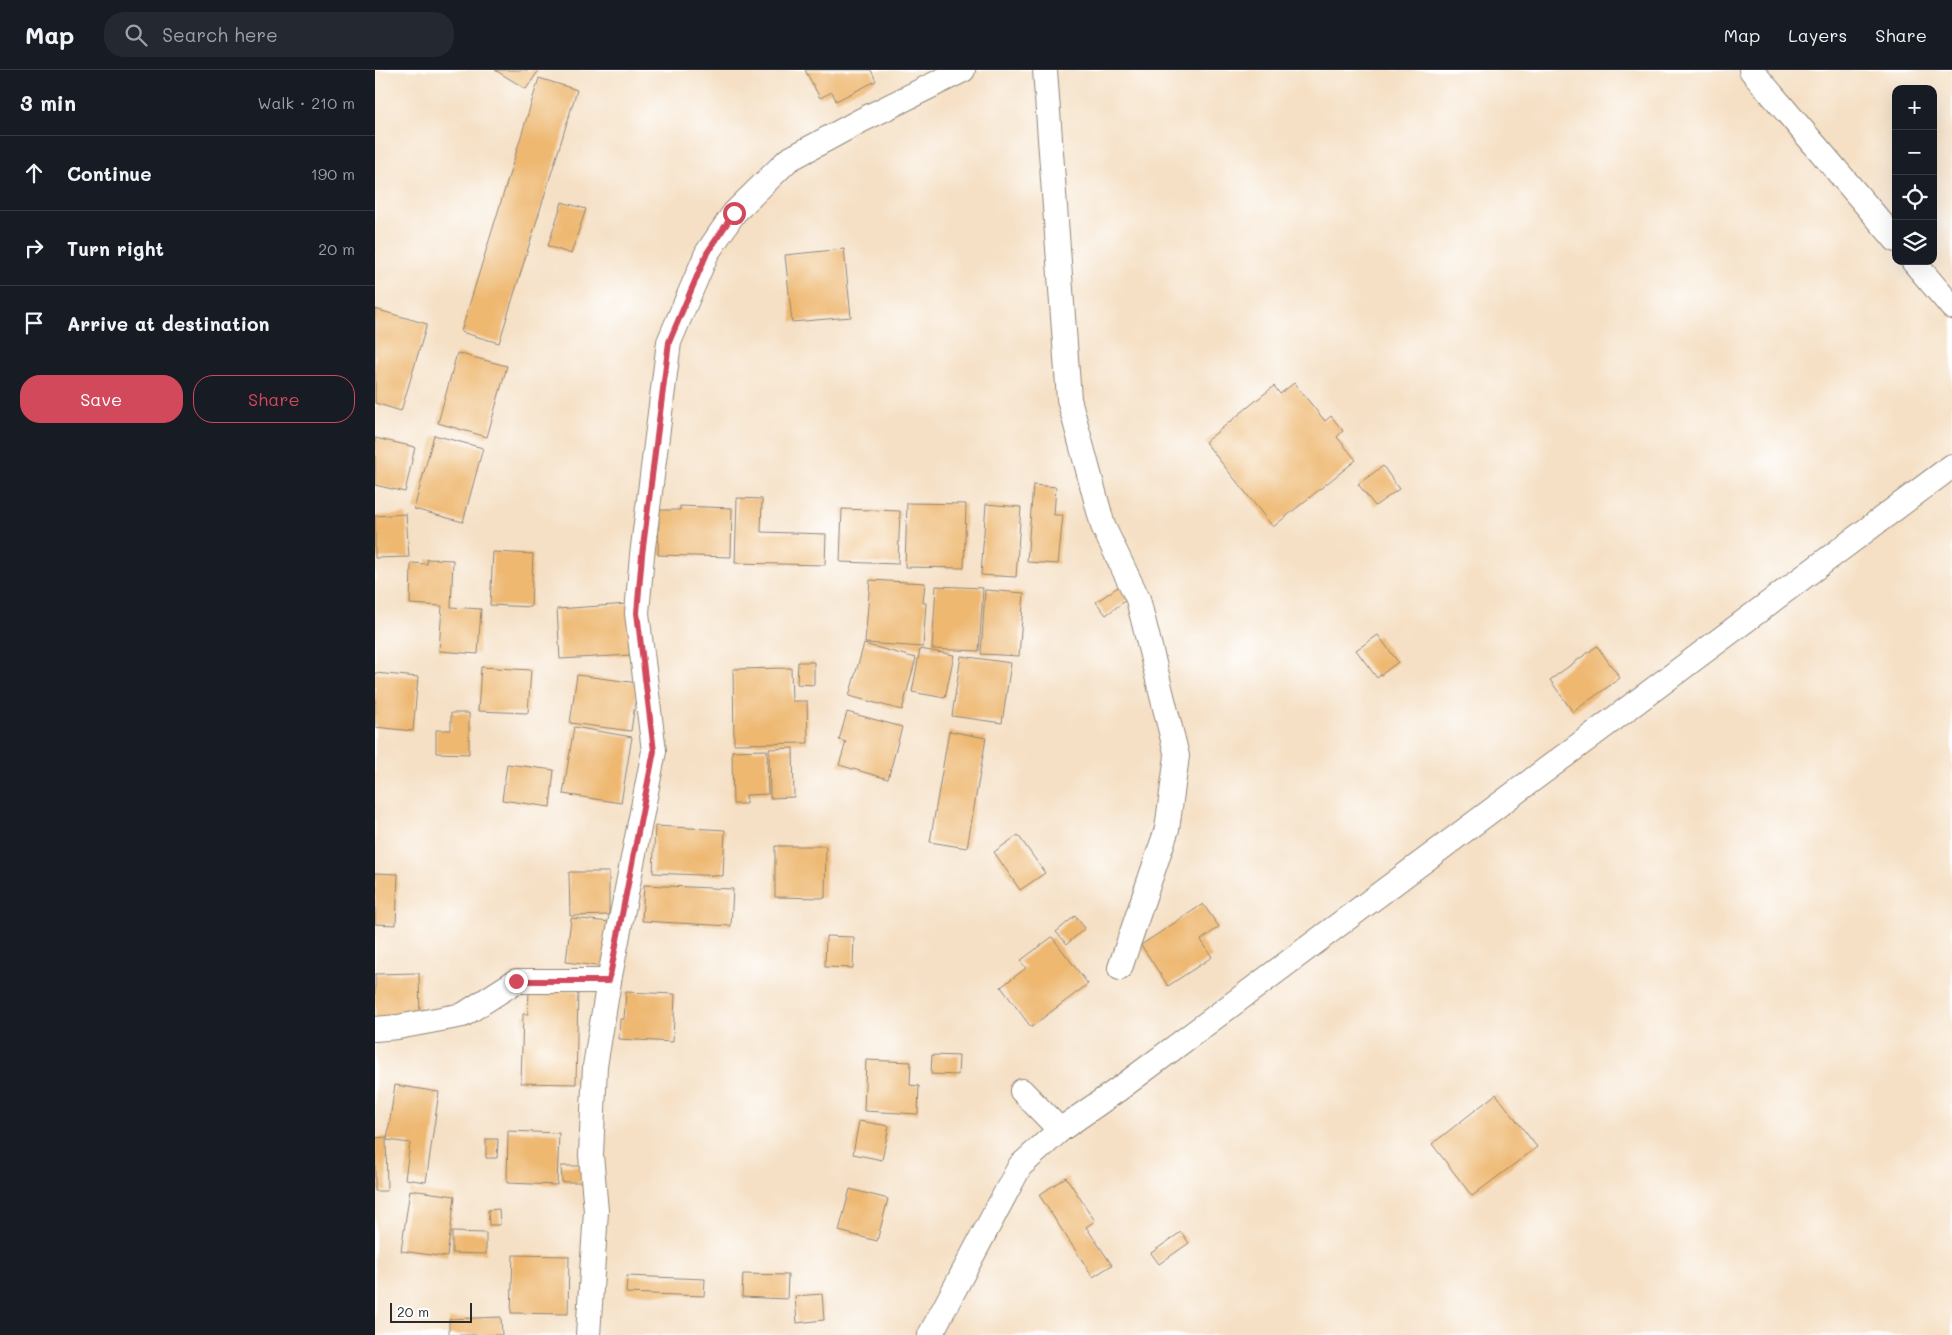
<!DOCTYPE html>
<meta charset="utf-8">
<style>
body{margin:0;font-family:Mali,sans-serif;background:#242831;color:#f1f3f6}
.controls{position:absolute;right:15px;top:15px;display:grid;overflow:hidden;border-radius:10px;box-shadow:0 5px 20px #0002}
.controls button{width:45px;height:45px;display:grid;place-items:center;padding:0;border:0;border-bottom:1px solid #363941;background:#171b24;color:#f1f3f6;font:25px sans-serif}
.scale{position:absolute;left:15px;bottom:12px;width:82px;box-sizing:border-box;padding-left:5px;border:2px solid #2b2b2b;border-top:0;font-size:14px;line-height:18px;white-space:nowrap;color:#2b2b2b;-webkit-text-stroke:4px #fff;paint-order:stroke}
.stop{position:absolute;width:15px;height:15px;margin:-11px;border:4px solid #d1495b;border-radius:50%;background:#fff}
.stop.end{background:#d1495b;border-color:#fff;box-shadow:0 1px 5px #0008}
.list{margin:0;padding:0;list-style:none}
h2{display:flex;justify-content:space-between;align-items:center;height:65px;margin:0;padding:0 20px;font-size:21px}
h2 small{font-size:16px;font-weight:400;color:#9ea1a6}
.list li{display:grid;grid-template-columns:32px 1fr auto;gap:15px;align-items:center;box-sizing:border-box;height:75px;padding:0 20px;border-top:1px solid #363941}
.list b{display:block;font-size:19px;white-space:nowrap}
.list em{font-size:16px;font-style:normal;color:#9ea1a6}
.actions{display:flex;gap:10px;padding:15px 20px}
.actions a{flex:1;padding:11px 0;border:1px solid #d1495b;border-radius:20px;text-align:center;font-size:18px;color:#d1495b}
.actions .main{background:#d1495b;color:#fff}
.icon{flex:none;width:28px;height:28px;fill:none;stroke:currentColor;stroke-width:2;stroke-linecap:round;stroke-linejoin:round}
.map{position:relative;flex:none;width:1577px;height:1265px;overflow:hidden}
header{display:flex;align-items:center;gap:30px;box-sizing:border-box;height:70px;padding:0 25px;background:#171b24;border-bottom:1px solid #363941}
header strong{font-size:24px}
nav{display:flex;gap:28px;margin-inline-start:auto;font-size:18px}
.search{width:350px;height:45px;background:#242831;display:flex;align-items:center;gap:12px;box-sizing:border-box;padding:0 18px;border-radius:20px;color:#9ea1a6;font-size:19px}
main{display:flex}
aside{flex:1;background:#171b24}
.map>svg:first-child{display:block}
.building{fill:#eeb871}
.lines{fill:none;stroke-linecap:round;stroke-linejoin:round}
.minor-casing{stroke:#908678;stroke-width:26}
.minor{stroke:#fff;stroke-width:24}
.route{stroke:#d1495b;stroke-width:6}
</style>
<header>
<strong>Map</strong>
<div class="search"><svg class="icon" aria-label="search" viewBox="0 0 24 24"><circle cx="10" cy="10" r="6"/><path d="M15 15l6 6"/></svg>Search here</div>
<nav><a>Map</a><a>Layers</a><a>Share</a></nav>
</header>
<main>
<aside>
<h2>3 min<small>Walk · 210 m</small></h2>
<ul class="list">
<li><svg class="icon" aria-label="ahead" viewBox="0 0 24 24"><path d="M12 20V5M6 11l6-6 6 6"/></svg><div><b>Continue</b></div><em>190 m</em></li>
<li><svg class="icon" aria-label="right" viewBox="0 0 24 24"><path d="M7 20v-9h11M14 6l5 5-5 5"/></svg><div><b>Turn right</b></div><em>20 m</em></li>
<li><svg class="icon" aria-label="arrive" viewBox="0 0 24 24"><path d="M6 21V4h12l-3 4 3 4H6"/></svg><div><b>Arrive at destination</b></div></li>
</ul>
<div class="actions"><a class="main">Save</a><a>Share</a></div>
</aside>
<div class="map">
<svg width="1577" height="1265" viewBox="0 0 1577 1265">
<rect width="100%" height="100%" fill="#fff"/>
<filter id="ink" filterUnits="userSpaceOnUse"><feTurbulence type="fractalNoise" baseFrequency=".02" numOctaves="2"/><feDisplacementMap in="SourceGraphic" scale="10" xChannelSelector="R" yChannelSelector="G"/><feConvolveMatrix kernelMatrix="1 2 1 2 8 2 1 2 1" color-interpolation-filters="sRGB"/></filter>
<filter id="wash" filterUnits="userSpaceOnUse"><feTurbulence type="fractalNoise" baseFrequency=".0096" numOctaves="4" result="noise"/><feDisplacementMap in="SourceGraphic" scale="20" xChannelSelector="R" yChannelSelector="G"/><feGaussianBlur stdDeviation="1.12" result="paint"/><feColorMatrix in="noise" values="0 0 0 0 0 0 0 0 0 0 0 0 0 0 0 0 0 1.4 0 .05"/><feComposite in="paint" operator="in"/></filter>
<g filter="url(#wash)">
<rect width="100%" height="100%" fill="#f5e0c5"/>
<g id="blocks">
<g class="building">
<path d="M120,0H164L151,19Z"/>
<path d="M430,0H496L501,11L461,31L457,22L445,28Z"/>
<path d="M164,8L202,20L124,273L86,262Z"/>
<path d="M187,132L211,139L196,184L173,176Z"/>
<path d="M469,179L476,247L417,252L410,185Z"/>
<path d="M0,239L52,254L26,341L0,333Z"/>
<path d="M82,283L132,296L112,367L63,353Z"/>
<path d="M919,313L950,351L956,346L968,361L962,367L981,390L898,457L830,372L899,316L905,324Z"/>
<path d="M59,365L108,378L88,452L39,439Z"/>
<path d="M0,368L40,377L30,422L0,415Z"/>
<path d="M1008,396L1024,419L1000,436L983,414Z"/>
<path d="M658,415L681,417L679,445H688L683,494L652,492Z"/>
<path d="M362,428L387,429L386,462L451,464L450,495L360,493Z"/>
<path d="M532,433L591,434L589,498L530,497Z"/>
<path d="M611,434L646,437L641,507L606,505Z"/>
<path d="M305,436L357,438L356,487L283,485L284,440H305Z"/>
<path d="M467,439L525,441L523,494L465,492Z"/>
<path d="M31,444L34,487L0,488V446Z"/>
<path d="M118,482L158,484L156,537L115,535Z"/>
<path d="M52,489L78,490L76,537L106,539L103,584L64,581L67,536L35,534L36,493L52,494Z"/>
<path d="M495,510L550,513L548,533H551L548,577L490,573Z"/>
<path d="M746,515L754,528L731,545L721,532Z"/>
<path d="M561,516L608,518L604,581L557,579Z"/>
<path d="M610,520L649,523L644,586L606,584Z"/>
<path d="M253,534L256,585L185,589L182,539Z"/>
<path d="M1003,565L1023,592L1002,608L981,580Z"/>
<path d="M489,574L541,588L527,640L474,626Z"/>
<path d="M1222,576L1245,608L1198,642L1175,610Z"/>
<path d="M545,579L579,585L570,628L537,622Z"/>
<path d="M586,586L636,593L627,653L577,646Z"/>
<path d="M423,592H439V615L422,614Z"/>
<path d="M106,597L156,600L153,643L103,641Z"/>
<path d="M416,598L417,631H432L433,673L359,674L358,599Z"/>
<path d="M0,603L43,607L38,661L0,657Z"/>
<path d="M202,605L263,613L256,661L195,653Z"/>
<path d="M472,642L527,657L513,709L464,695L471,672L464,670Z"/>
<path d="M76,643H94V684L61,683V660H76Z"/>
<path d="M199,657L257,667L246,733L188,724Z"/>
<path d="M574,661L611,668L592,778L555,772Z"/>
<path d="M418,678L419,727L395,728L394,679Z"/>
<path d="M392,680L393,724L371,725V734H358L357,681Z"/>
<path d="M132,694L179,700L175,737L127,730Z"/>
<path d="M280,756L350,760L348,806L278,803Z"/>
<path d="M643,765L670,803L645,820L619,782Z"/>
<path d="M400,776H451L450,828L400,827Z"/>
<path d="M194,802H234V845L195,846Z"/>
<path d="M0,803L23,804L21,855L0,854Z"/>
<path d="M269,815L358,819L356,856L267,851Z"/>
<path d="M828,834L844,857L826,870L837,887L793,916L766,875Z"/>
<path d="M700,846L710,858L692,874L681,862Z"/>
<path d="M196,848L235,852L229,897L191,892Z"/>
<path d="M451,866L479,867L478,898L450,897Z"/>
<path d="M677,867L713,914L656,957L626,917L651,898L645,891Z"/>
<path d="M44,903L45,948L0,949V904Z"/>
<path d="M154,920L203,921L201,1014L146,1013L148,944H153Z"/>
<path d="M251,922L300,924L298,972L244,969L245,949H249Z"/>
<path d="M557,985L584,986L583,1005L556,1004Z"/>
<path d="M491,990L536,992L535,1015L544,1016L543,1044L489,1041Z"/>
<path d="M20,1015L64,1022L51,1112L30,1109L35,1073L12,1070Z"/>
<path d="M1121,1024L1162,1077L1097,1126L1057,1074Z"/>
<path d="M484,1051L514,1056L507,1090L478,1084Z"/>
<path d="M133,1061L184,1063L182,1115L132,1113Z"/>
<path d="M11,1067L12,1121H0V1068Z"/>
<path d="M111,1069H123L122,1088H111Z"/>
<path d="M186,1096H206L207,1112H187Z"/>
<path d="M691,1107L720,1151L711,1157L737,1195L718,1207L664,1125Z"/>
<path d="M475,1119L513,1129L502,1171L464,1161Z"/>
<path d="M35,1120L80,1126L72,1187L26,1181Z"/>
<path d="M124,1139L125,1155H114L113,1140Z"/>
<path d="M77,1162L111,1163V1184L77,1183Z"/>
<path d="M806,1162L814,1173L784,1194L776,1183Z"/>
<path d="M138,1185L194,1186L193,1244L136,1243Z"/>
<path d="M368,1204L413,1205L412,1229L367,1227Z"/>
<path d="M252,1206L330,1209L329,1226L251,1223Z"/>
<path d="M447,1224L449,1250L422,1253L420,1226Z"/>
<path d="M126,1247L127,1265H74V1249Z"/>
</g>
</g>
</g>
<g filter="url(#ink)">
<use href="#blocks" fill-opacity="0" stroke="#908678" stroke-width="1"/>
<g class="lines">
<defs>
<g id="minor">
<path d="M670,0L694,329L728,456L763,529L802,686L792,759L745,898"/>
<path d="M1376,0L1521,170"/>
<path d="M1538,191L1577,237"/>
<path d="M0,959L23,957L88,945L141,911H234"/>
<path d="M647,1021L685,1060"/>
<path d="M213,1265L221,1141L216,1085L220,996L234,911L279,681L262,543L267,485L294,272L332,183L359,143L413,90L485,51L588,0"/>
<path d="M555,1265L645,1096L685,1060L744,1019L1577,396"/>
</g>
</defs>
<use href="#minor" class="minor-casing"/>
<use href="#minor" class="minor"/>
</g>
</g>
<g class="lines" filter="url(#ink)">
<path class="route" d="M141,911H234L279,681L262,543L267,485L294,272L332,183L359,143"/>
</g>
</svg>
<div class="controls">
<button>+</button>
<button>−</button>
<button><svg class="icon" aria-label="locate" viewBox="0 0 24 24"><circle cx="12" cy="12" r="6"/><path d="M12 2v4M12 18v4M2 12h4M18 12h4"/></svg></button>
<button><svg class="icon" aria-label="layers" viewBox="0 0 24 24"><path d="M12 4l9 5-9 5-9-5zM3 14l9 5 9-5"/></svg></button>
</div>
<div class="scale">20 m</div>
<div class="stop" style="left:359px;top:143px"></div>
<div class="stop end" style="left:141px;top:911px"></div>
</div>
</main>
